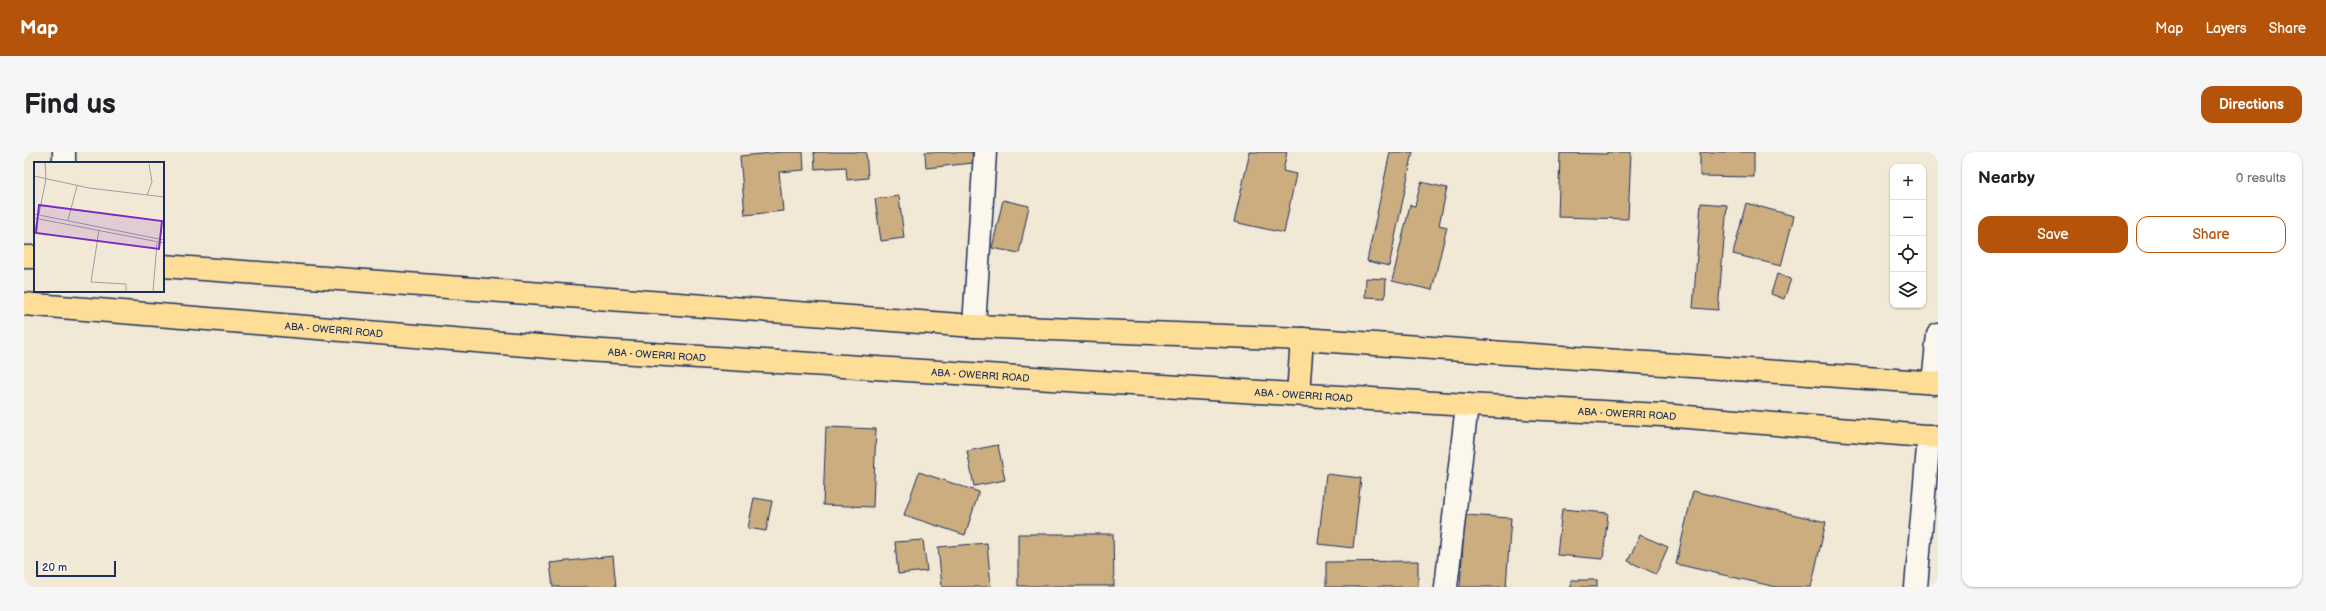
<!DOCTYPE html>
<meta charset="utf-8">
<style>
body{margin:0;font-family:"Balsamiq Sans",sans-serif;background:#f6f6f6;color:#202124}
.controls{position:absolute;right:12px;top:12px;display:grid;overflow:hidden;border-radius:8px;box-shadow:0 1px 3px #0004}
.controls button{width:36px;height:36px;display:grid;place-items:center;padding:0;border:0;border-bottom:1px solid #e0e0e0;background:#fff;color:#202124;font:20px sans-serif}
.scale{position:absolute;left:12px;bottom:10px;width:80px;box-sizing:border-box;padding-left:4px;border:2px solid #1b2f5e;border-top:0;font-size:11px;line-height:14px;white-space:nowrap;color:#1b2f5e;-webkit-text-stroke:3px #fbf7ec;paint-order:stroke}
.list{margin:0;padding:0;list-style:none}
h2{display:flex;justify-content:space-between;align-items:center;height:52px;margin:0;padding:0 16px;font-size:17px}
h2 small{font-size:13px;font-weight:400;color:#757577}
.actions{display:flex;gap:8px;padding:12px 16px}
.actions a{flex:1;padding:9px 0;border:1px solid #b45309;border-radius:12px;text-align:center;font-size:14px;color:#b45309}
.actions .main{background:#b45309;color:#fff}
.icon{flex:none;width:22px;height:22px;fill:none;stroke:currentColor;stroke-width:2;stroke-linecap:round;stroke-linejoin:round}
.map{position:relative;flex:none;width:1914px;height:435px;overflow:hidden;border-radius:12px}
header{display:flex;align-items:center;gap:24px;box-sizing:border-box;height:56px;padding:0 20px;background:#b45309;color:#fff}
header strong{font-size:19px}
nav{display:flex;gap:22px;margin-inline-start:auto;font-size:14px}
.intro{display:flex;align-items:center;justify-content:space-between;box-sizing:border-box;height:96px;padding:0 24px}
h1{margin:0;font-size:28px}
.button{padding:10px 18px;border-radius:12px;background:#b45309;color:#fff;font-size:14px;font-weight:700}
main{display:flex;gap:24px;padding:0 24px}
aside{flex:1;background:#fff;border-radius:12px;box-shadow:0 1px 3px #0004}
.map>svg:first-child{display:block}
.building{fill:#ccad80;stroke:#1b2f5e}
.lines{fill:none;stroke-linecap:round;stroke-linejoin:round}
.minor-casing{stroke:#1b2f5e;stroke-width:25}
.highway-casing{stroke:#1b2f5e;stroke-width:25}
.minor{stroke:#fbf7ec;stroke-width:22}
.highway{stroke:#fede96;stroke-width:22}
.labels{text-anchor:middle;stroke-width:3.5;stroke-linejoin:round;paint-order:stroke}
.street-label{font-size:10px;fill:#1b2f5e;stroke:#fbf7ec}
.inset-road{fill:none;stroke:#9c9ea6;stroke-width:1}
.view{fill:#7b2cbf;fill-opacity:0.15;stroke:#7b2cbf;stroke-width:2}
.inset-edge{fill:none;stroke:#1b2f5e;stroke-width:2}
</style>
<header>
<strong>Map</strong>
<nav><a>Map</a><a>Layers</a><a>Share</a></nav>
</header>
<div class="intro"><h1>Find us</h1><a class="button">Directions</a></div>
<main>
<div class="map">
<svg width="1914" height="435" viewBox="0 0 1914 435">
<rect width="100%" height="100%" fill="#f2e8d6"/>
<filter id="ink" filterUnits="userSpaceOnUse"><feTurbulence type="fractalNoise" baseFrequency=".025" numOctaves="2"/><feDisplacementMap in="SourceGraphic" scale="8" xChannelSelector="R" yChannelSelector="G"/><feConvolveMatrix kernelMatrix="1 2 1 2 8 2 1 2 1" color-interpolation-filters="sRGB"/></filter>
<g filter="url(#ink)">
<g class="building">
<path d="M759,0H779L780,18L755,20L759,59L721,63L716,4Z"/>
<path d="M790,0H842L844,26L823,28L822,15L791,17Z"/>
<path d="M901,0H948L949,11L902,16Z"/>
<path d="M1226,0H1263L1259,19L1272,22L1260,81L1210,70Z"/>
<path d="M1366,0H1389L1365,114L1343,109Z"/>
<path d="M1583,0H1607L1604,67L1534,65L1536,1L1583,2Z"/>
<path d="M1676,0H1730V25L1676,24Z"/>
<path d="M1397,30L1423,36L1415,73L1423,75L1408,138L1368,129L1386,53L1391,54Z"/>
<path d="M875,44L880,86L857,89L851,47Z"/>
<path d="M979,48L1005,54L995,101L968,96Z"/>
<path d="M1677,51L1703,53L1694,158L1669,156Z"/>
<path d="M1722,51L1770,64L1757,114L1709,102Z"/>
<path d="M1753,122L1767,127L1760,147L1747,142Z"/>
<path d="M1342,126L1362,127L1361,146L1341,145Z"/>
<path d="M802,275L852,277L849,355L799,353Z"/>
<path d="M974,293L981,328L950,334L943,299Z"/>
<path d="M895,320L955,340L941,383L880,363Z"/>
<path d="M1302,322L1337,326L1329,396L1294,392Z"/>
<path d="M1669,339L1802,370L1787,435H1752L1652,412Z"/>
<path d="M730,346L748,349L742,379L724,376Z"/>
<path d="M1538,357L1584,361L1579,407L1533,403Z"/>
<path d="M1441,363L1487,366L1482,435H1436Z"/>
<path d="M994,382H1089L1090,434H994Z"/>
<path d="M1616,383L1644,395L1632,422L1604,409Z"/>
<path d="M899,388L903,419L874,422L871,390Z"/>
<path d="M963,391L967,435H918L914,395Z"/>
<path d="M589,404L592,435H529L526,411Z"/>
<path d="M1394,409V435H1302V410Z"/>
<rect x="1547" y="428" width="26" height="7"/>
</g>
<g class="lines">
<defs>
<g id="minor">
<path d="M40,11V0"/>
<path d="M950,174L961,0"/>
<path d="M1909,231L1914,183"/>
<path d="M1422,435L1443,253"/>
<path d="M1892,435L1905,284"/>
</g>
<g id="highway">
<path d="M0,105H11"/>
<path d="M139,114L950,174L1278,187L1914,231"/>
<path id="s1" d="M0,152L563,198L1443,253L1638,263L1914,285"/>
<path d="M1274,242L1278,187"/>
</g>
</defs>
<use href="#minor" class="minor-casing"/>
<use href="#highway" class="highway-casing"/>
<use href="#minor" class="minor"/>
<use href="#highway" class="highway"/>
</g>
</g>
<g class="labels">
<g class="street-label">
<text dy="4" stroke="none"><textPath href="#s1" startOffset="311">ABA - OWERRI ROAD</textPath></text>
<text dy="4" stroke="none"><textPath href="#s1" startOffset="635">ABA - OWERRI ROAD</textPath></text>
<text dy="4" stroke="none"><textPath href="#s1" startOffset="959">ABA - OWERRI ROAD</textPath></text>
<text dy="4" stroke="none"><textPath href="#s1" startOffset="1283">ABA - OWERRI ROAD</textPath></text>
<text dy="4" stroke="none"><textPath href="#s1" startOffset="1607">ABA - OWERRI ROAD</textPath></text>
</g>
</g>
<g transform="translate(10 10)">
<rect width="130" height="130" fill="#f2e8d6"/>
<path class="inset-road" d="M0,14L55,26L130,35M113,33L118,20L115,2M0,52L130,78M5,52L12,17L11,0M0,56L130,81M34,58L43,24M65,68L57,120L92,122V130M0,74L3,58M119,130L123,81"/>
<path class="view" d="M5,43L128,59L125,87L2,71Z"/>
<rect width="130" height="130" class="inset-edge"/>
</g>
</svg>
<div class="controls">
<button>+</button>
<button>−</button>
<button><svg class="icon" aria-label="locate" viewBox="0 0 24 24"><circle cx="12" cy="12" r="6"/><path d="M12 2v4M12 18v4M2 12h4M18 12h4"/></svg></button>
<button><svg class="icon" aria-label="layers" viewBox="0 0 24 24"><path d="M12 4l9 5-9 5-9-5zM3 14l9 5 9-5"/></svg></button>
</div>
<div class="scale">20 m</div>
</div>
<aside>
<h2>Nearby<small>0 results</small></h2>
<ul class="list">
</ul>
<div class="actions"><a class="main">Save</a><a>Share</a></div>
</aside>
</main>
